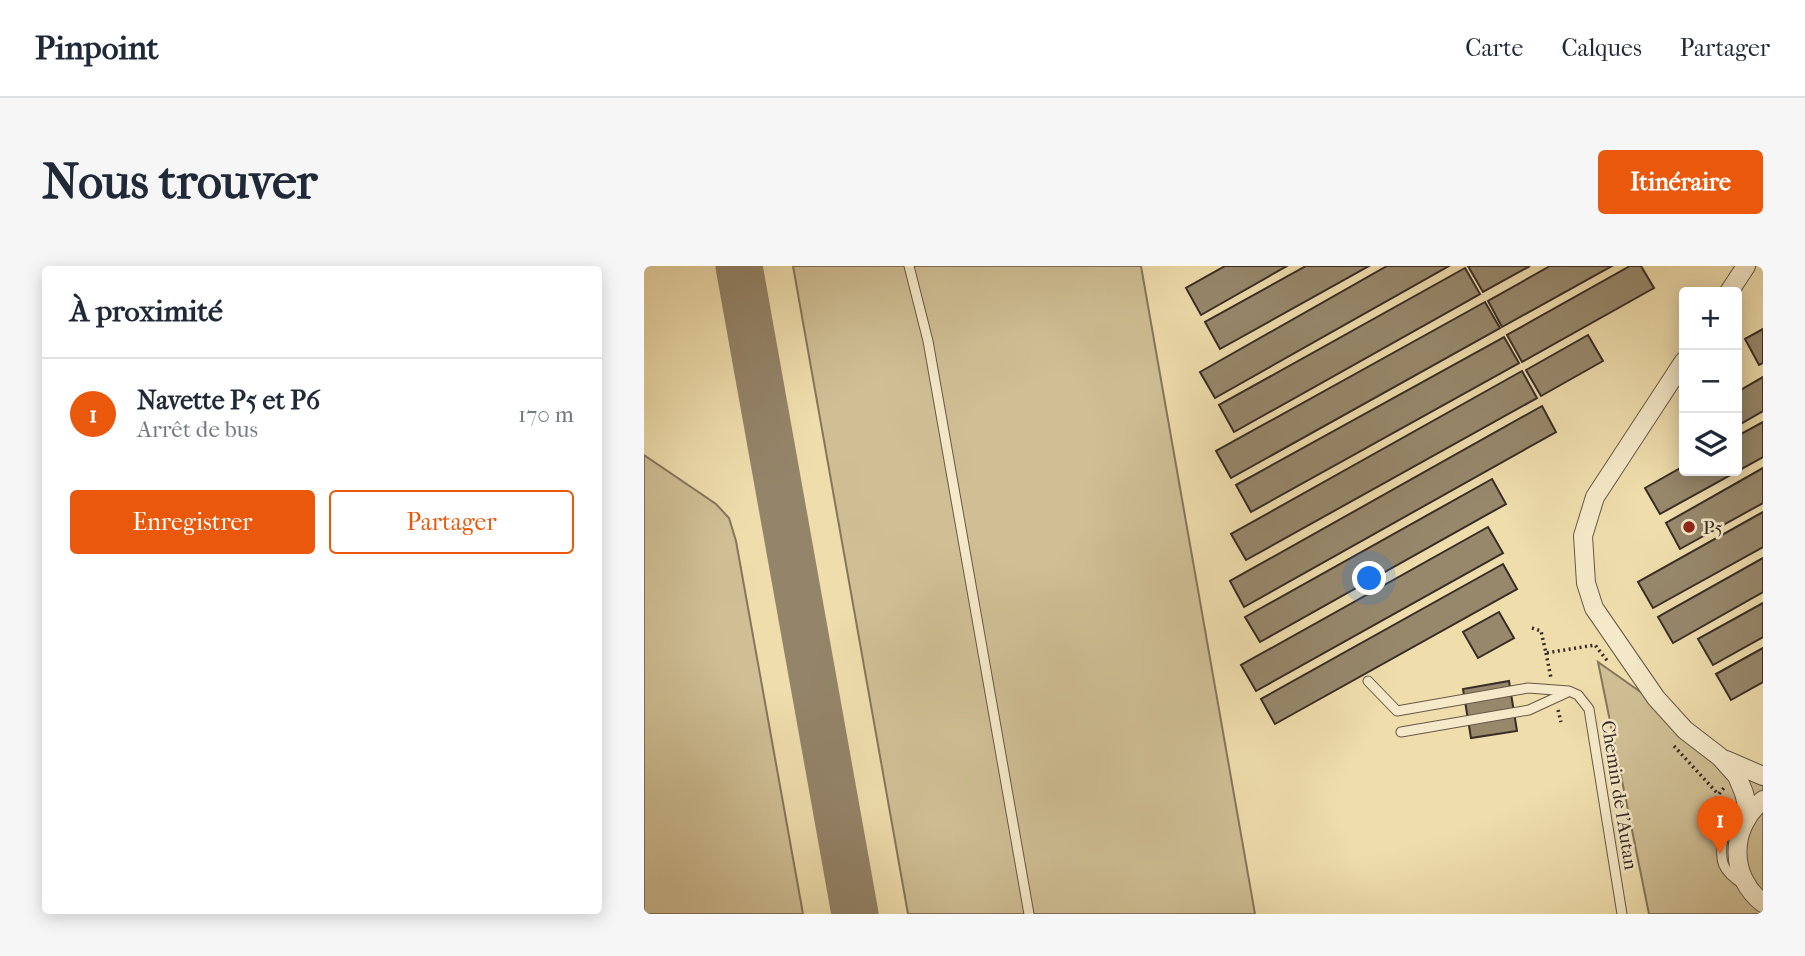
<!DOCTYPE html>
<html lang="fr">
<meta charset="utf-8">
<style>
body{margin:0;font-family:"IM FELL French Canon",serif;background:#f6f6f7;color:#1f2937}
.controls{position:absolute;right:21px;top:21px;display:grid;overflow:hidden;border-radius:7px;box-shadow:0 4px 18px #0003}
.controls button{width:63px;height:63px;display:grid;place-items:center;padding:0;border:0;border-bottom:2px solid #e0e1e3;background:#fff;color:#1f2937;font:35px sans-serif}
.you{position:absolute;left:726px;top:313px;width:24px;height:24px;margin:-18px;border:5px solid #fff;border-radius:50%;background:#1a73e8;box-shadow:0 0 0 10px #1a73e833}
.badge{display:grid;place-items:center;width:46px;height:46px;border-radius:50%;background:#ea580c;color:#fff;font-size:23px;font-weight:700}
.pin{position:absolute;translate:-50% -58px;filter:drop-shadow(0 2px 4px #0008)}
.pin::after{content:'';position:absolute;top:37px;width:24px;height:21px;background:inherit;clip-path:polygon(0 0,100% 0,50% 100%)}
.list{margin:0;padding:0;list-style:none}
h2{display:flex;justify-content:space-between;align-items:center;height:91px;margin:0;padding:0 28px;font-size:30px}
h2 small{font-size:23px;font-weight:400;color:#747a83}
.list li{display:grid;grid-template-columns:46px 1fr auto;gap:21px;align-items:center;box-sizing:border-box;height:112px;padding:0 28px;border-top:2px solid #e0e1e3}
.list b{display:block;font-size:26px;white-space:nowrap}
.list p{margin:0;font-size:23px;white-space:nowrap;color:#747a83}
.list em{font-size:23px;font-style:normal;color:#747a83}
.actions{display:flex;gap:14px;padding:21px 28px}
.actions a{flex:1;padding:16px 0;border:2px solid #ea580c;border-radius:7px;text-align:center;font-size:24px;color:#ea580c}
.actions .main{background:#ea580c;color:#fff}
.icon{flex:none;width:38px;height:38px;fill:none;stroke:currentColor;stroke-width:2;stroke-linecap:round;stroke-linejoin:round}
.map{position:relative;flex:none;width:1119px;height:648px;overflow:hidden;border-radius:7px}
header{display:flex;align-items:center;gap:42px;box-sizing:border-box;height:98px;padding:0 35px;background:#fff;border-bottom:2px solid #e0e1e3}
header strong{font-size:33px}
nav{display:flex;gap:38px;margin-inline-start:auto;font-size:24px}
.intro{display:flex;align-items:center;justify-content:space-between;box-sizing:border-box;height:168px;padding:0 42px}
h1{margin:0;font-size:49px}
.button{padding:18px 32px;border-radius:7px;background:#ea580c;color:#fff;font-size:24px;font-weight:700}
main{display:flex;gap:42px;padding:0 42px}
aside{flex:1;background:#fff;border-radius:7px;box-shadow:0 4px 18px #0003}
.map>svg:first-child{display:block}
.green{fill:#d0bf95;stroke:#84765e;stroke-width:2}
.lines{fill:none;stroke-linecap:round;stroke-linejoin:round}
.taxiway{stroke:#948469;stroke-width:47}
.building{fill:#97886c;stroke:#382c26;stroke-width:2}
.lane-casing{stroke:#665848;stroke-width:11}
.street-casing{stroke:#665848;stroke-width:20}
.path{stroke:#382c26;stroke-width:3.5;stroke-dasharray:2 3.5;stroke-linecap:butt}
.lane{stroke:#f5e9c9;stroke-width:9}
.street{stroke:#f5e9c9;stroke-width:18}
.poi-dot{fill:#8f2418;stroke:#f5e9c9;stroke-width:2.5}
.labels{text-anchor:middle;stroke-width:5;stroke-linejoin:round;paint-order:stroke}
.poi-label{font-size:19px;fill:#382c26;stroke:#f5e9c9;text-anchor:start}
.street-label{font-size:19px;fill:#382c26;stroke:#f5e9c9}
</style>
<header>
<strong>Pinpoint</strong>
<nav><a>Carte</a><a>Calques</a><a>Partager</a></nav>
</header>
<div class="intro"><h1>Nous trouver</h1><a class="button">Itinéraire</a></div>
<main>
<aside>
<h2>À proximité<small></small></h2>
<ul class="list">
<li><span class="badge">1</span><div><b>Navette P5 et P6</b><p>Arrêt de bus</p></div><em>170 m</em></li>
</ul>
<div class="actions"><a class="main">Enregistrer</a><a>Partager</a></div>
</aside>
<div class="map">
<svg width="1119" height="648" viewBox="0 0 1119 648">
<rect width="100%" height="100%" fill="#efddac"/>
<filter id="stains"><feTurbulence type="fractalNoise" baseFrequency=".00286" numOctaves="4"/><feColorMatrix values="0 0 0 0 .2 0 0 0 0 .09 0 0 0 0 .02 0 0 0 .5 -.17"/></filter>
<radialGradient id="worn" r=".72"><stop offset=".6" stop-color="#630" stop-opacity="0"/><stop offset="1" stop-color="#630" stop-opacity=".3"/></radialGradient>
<g class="green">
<path d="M149,0H497L611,648H264Z"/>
<path d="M0,189L72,238L85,252L92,275L159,648H0Z"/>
<path d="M954,396L1119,512V648H1005Z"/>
</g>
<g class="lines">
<path class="taxiway" d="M95,0L211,648"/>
</g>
<g class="building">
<path d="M581,0H643L557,49L542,22Z"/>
<path d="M662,0H725L576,83L561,56Z"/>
<path d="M743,0H805L571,132L556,106Z"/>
<path d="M824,0H886L839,26Z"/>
<path d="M906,0H968L858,61L844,35Z"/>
<path d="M986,0H997L1010,22L878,96L863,69Z"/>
<path d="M821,2L836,28L590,166L575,139Z"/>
<path d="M841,36L856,62L587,212L572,185Z"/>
<path d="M1119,63V97L1115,99L1101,73Z"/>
<path d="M944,69L959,95L897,130L882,104Z"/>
<path d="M860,71L875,97L607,246L592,219Z"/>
<path d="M878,105L893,132L602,294L587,268Z"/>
<path d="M1119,111V145L1093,160V126Z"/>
<path d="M898,140L912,166L600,341L586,315Z"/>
<path d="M1119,156V191L1016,248L1001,222L1040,200V205H1093V170Z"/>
<path d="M1119,202V237L1036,283L1022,257Z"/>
<path d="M848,213L862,238L616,376L601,351Z"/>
<path d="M1119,246V281L1009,342L994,316Z"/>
<path d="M844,261L859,287L612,425L597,399Z"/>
<path d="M1119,292V326L1029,377L1014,351Z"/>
<path d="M859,298L873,323L631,458L617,433Z"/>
<path d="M1119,337V371L1069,399L1054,373Z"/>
<path d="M855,346L870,372L834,392L819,366Z"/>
<path d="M1119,382V416L1087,434L1072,408Z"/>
<path d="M865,415L873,465L827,472L819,423Z"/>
</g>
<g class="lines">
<defs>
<g id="lane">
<path d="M265,0L284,75L385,648"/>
<path d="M724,415L753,445L884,422L925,425L934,429L945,443L978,648"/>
<path d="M757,466L885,444L924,426"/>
<path d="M1097,562L1079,571C1075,596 1078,605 1100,619"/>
</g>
<g id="street">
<path d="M1085,26L1102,0"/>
<path d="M1040,95L951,231L939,270L942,317L950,342L1012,432L1041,464L1076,491L1093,510L1100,527L1105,548"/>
<path d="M1082,494L1119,510"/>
<path d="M1119,534C1085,561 1085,611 1119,637"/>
</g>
</defs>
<use href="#lane" class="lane-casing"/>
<use href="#street" class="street-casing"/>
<g class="path">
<path d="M888,362L897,365L902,387L951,379L965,397"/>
<path d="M902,387L907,412"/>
<path d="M914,444L917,456"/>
<path d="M1030,480L1074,528"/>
<path d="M1067,565C1065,550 1070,531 1081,521"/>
</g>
<use href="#lane" class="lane"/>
<use href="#street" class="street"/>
</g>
<circle class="poi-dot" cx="1045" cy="261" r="7"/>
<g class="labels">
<g class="poi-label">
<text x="1059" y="268">P5</text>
</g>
<g class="street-label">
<text transform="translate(976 529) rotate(81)" y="7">Chemin de l'Autan</text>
</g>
</g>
<rect width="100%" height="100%" filter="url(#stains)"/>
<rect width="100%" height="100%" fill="url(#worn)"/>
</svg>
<div class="controls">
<button>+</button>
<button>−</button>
<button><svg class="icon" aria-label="layers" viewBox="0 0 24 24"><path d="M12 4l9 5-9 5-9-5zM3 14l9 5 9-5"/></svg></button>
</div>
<div class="you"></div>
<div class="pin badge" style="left:1076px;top:588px">1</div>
</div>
</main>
